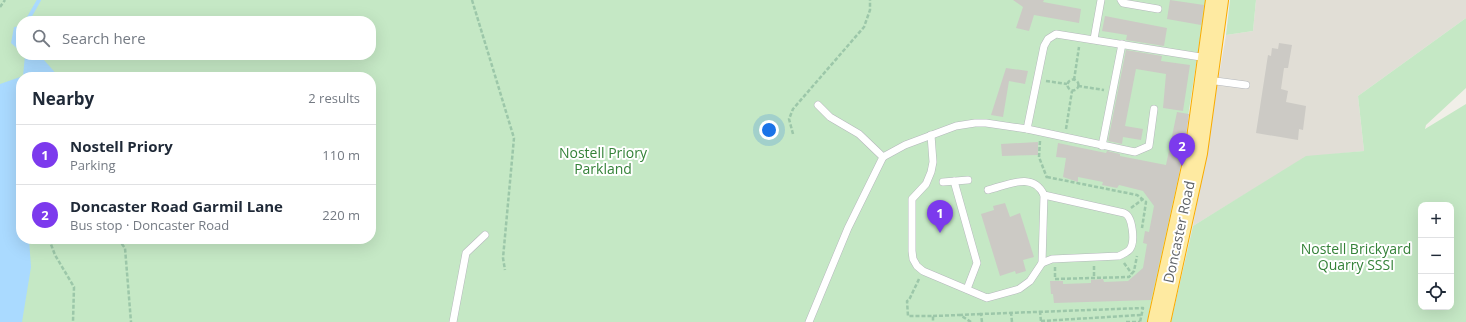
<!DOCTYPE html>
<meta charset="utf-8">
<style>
body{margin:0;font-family:"Open Sans",sans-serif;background:#f2f2f3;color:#1f2937}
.controls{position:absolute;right:12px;bottom:12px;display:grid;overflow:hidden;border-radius:8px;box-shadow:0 4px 16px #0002}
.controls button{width:36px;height:36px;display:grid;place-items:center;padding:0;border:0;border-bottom:1px solid #e0e1e3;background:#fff;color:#1f2937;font:20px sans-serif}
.you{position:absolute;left:769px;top:130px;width:14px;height:14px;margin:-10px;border:3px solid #fff;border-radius:50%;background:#1a73e8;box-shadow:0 0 0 6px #1a73e833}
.badge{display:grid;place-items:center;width:26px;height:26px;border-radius:50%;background:#7c3aed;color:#fff;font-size:13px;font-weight:700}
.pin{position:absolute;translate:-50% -33px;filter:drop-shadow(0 1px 2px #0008)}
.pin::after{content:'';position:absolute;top:21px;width:14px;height:12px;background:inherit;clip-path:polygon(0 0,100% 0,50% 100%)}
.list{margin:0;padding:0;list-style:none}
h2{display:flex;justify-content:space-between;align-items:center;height:52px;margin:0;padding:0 16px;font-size:17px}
h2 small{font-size:13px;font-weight:400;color:#747a83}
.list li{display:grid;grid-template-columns:26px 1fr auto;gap:12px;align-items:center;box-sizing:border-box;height:60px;padding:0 16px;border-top:1px solid #e0e1e3}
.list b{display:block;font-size:15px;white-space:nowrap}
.list p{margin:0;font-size:13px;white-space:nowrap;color:#747a83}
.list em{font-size:13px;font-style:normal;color:#747a83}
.icon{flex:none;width:22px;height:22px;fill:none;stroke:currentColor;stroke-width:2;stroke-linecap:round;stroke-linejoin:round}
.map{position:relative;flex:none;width:1466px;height:322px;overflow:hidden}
.search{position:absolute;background:#fff;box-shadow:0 4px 16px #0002;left:16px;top:16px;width:360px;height:44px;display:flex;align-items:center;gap:10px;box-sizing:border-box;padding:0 14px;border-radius:16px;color:#747a83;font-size:15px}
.panel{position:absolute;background:#fff;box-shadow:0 4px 16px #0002;left:16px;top:72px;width:360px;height:172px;border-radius:16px}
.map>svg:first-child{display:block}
.education{fill:#e1ded6}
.green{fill:#c5e8c5;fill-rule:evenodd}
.water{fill:#aadaff}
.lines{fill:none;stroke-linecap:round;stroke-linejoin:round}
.stream{stroke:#aadaff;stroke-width:4}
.building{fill:#cccac5}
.service-casing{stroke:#b5b8bc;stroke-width:8}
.trunk-casing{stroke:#f9ab00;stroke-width:24}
.path{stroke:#9cc7a9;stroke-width:2.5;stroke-dasharray:4 2;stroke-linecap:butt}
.service{stroke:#fff;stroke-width:7}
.trunk{stroke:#feeaa1;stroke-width:22}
.labels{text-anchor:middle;stroke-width:4;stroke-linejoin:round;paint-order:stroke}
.park-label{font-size:14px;fill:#348238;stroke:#fff}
.street-label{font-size:14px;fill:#5f6368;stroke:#fff}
</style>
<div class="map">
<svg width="1466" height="322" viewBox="0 0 1466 322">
<rect width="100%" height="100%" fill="#f1efe8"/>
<path class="education" d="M1256,0H1466V18L1358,96L1364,151L1306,157L1193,226L1226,35L1253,31Z"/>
<g class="green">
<path d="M0,0H1206L1179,175L1147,322H0ZM21,21H371V55H21ZM21,77H371V239H21Z"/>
<path d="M1230,0H1256L1253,31L1226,35Z"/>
<path d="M1466,18V88L1426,125L1425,129L1466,104V322H1171L1193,226L1306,156L1364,151L1358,96ZM1421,205H1451V307H1421Z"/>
</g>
<g class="water">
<path d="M21,26V52L11,43L14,27Z"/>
<path d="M25,55H44V60L59,77H21V239H29L31,267L22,322H0V84L23,76Z"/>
</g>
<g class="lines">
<path class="stream" d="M27,21L39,0"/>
</g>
<g class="building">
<path d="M1013,0H1044L1043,2L1081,9L1079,23L1034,15L1029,31L1016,28L1023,7Z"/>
<path d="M1170,0L1204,5L1201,25L1167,19Z"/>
<path d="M1105,16L1167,28L1164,46L1126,40L1127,35L1102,31Z"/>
<path d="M1279,43L1292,45L1288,68H1284L1281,89L1288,91L1286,102L1306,106L1303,130L1299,129L1298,140L1256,133L1268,55L1271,56L1272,48L1278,49Z"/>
<path d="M1126,50L1162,56L1161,61L1190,65L1183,111L1163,108L1166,74L1136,69L1125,126L1143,129L1141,140L1123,137L1122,144L1108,141Z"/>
<path d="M1006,68L1028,71L1025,84L1009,81L1003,117L991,115Z"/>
<path d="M1177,112L1189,114L1184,151L1151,300L1054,303L1053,294H1051L1050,281H1063V284L1091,283V280L1103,279L1104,282L1128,281L1143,268L1147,244L1143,243L1145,231L1149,232L1154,206L1143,191L1119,185L1117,188L1102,185L1103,182L1078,177V182L1063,177L1066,158L1056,157L1058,143L1106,153L1107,151L1120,154V156L1166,165Z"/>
<path d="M1038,142V155L1002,156L1001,144Z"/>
<path d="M1005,203L1010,217L1020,213L1034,257L1023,260L1026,271L1016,274L1015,271L1000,276L981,214L994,210L993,206Z"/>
</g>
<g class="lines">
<defs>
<g id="service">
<path d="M1121,0L1123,3L1158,9"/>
<path d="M1094,39L1101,0"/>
<path d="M1208,80L1246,85"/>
<path d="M818,105L830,117L859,134L883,157"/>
<path d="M1154,109L1149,146L1135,152L1027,129L1044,46L1048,39L1056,34L1207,58"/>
<path d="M931,135L933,162L931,172L926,184L912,199V251L913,259L917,266L923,271L987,298L1019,289L1030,281L1042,263L1052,259L1119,256C1123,254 1128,252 1130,249C1135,242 1133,216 1124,213L1044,195C1033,171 1008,185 988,190"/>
<path d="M1102,146L1122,44"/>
<path d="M954,181L977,263L967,289"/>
<path d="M943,182L968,180"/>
<path d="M1042,263L1044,195"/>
<path d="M453,322L466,253L485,235"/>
<path d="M809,322L848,228L883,157L905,145L956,126L975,123H986L1027,129"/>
</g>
<path id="trunk" d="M1159,322L1196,153L1217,0"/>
</defs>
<use href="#service" class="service-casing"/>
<use href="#trunk" class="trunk-casing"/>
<g class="path">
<path d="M472,0L514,138L503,258L505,270"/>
<path d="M0,7L5,0"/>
<circle cx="1073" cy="85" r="5.5"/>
<path d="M1074,80L1079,47"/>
<path d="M1046,81L1067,84"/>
<path d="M1078,86L1104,90"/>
<path d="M1066,129L1072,91"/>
<path d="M793,134L789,119L793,109L864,27L870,10V0"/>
<path d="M1040,141L1039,157L1047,178"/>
<path d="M1047,177L1137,195L1146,202L1142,228"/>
<path d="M1131,208L1143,199"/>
<path d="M49,239L55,255L74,287L73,322"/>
<path d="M118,239L125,248L131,322"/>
<path d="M1124,263L1132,274"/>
<path d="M1094,266V278"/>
<path d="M1055,267V279L1129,277L1134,271L1137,256"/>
<path d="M919,279L909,300L907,301L908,316H933V322"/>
<path d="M1040,311L1041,322"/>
<path d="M1011,312L1012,322"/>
<path d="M933,316L960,315"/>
<path d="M1041,321L1141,315"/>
<path d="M971,322L960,315L981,314"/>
<path d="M982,322L981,314L1143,308L1140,322"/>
<path d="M1126,322H1140"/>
</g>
<use href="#service" class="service"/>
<use href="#trunk" class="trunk"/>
</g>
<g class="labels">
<g class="park-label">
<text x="603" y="158">Nostell Priory<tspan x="603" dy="16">Parkland</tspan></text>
<text x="1356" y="254">Nostell Brickyard<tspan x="1356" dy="16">Quarry SSSI</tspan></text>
</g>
<g class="street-label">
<text transform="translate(1179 232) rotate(-78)" y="5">Doncaster Road</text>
</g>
</g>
</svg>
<div class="controls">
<button>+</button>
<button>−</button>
<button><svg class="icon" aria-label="locate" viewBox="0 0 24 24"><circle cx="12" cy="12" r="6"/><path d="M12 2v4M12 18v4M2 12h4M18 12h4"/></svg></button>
</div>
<div class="you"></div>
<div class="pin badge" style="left:940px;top:233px">1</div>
<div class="pin badge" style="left:1182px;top:166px">2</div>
<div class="search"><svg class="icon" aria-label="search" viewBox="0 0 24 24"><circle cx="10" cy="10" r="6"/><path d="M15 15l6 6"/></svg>Search here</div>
<section class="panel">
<h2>Nearby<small>2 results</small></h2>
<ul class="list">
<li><span class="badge">1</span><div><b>Nostell Priory</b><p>Parking</p></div><em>110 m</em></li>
<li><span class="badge">2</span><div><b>Doncaster Road Garmil Lane</b><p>Bus stop · Doncaster Road</p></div><em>220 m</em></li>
</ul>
</section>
</div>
